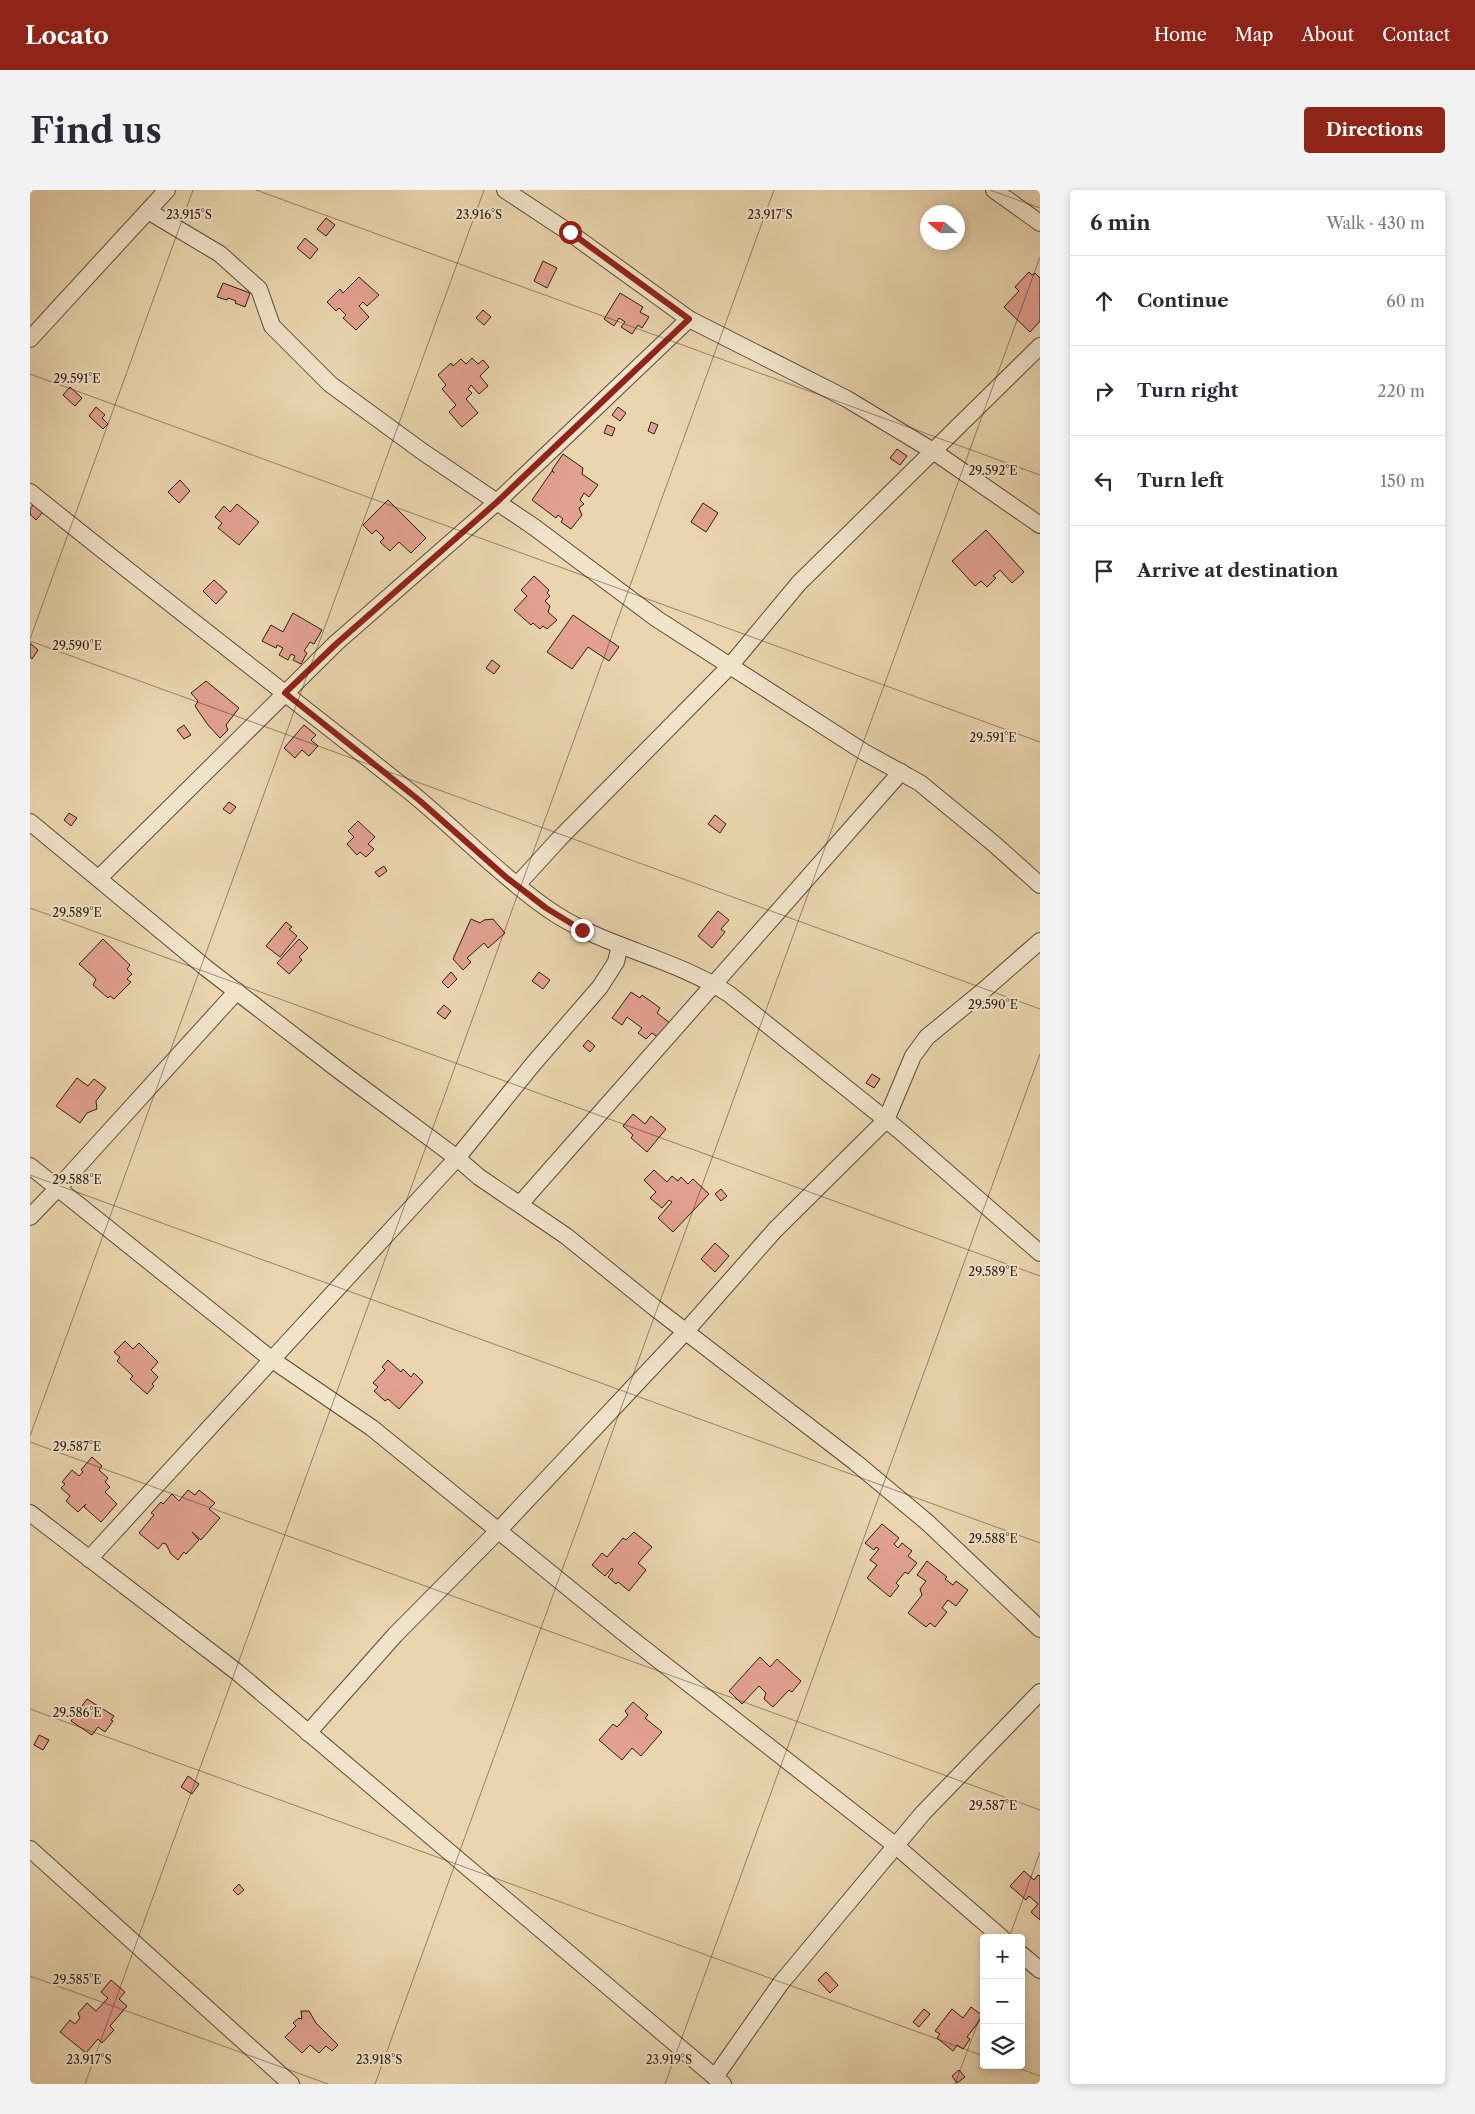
<!DOCTYPE html>
<meta charset="utf-8">
<style>
body{margin:0;font-family:"Libre Caslon Text",serif;background:#f2f2f3;color:#2b2b33}
.controls{position:absolute;right:15px;bottom:15px;display:grid;overflow:hidden;border-radius:5px;box-shadow:0 2px 8px #0003}
.controls button{width:45px;height:45px;display:grid;place-items:center;padding:0;border:0;border-bottom:1px solid #e1e1e2;background:#fff;color:#2b2b33;font:25px sans-serif}
.compass{position:absolute;left:890px;top:15px;width:45px;height:45px;border-radius:50%;background:#fff;box-shadow:0 2px 8px #0003;rotate:290deg}
.stop{position:absolute;width:15px;height:15px;margin:-11px;border:4px solid #8f2418;border-radius:50%;background:#fff}
.stop.end{background:#8f2418;border-color:#fff;box-shadow:0 1px 5px #0008}
.list{margin:0;padding:0;list-style:none}
h2{display:flex;justify-content:space-between;align-items:center;height:65px;margin:0;padding:0 20px;font-size:21px}
h2 small{font-size:16px;font-weight:400;color:#7c7c81}
.list li{display:grid;grid-template-columns:32px 1fr auto;gap:15px;align-items:center;box-sizing:border-box;height:90px;padding:0 20px;border-top:1px solid #e1e1e2}
.list b{display:block;font-size:19px;white-space:nowrap}
.list em{font-size:16px;font-style:normal;color:#7c7c81}
.icon{flex:none;width:28px;height:28px;fill:none;stroke:currentColor;stroke-width:2;stroke-linecap:round;stroke-linejoin:round}
.map{position:relative;flex:none;width:1010px;height:1894px;overflow:hidden;border-radius:5px}
header{display:flex;align-items:center;gap:30px;box-sizing:border-box;height:70px;padding:0 25px;background:#8f2418;color:#fff}
header strong{font-size:24px}
nav{display:flex;gap:28px;margin-inline-start:auto;font-size:18px}
.intro{display:flex;align-items:center;justify-content:space-between;box-sizing:border-box;height:120px;padding:0 30px}
h1{margin:0;font-size:35px}
.button{padding:12px 22px;border-radius:5px;background:#8f2418;color:#fff;font-size:18px;font-weight:700}
main{display:flex;gap:30px;padding:0 30px}
aside{flex:1;background:#fff;border-radius:5px;box-shadow:0 2px 8px #0003}
.map>svg:first-child{display:block}
.building{fill:#e2a190;stroke:#2c1d14}
.lines{fill:none;stroke-linecap:round;stroke-linejoin:round}
.minor-casing{stroke:#5c4b3a;stroke-width:18}
.minor{stroke:#f1e4ca;stroke-width:16}
.route{stroke:#8f2418;stroke-width:6}
.ticks{fill:none;stroke:#2c1d14;stroke-width:1;stroke-opacity:0.45}
.ticks-label{font-size:12px;text-anchor:middle;fill:#2c1d14;stroke:#f1e4ca;stroke-width:4;stroke-linejoin:round;paint-order:stroke}
</style>
<header>
<strong>Locato</strong>
<nav><a>Home</a><a>Map</a><a>About</a><a>Contact</a></nav>
</header>
<div class="intro"><h1>Find us</h1><a class="button">Directions</a></div>
<main>
<div class="map">
<svg width="1010" height="1894" viewBox="0 0 1010 1894">
<rect width="100%" height="100%" fill="#ead5ae"/>
<filter id="stains"><feTurbulence type="fractalNoise" baseFrequency=".004" numOctaves="4"/><feColorMatrix values="0 0 0 0 .2 0 0 0 0 .09 0 0 0 0 .02 0 0 0 .5 -.17"/></filter>
<radialGradient id="worn" r=".72"><stop offset=".6" stop-color="#630" stop-opacity="0"/><stop offset="1" stop-color="#630" stop-opacity=".3"/></radialGradient>
<g class="building">
<path d="M296,28L305,35L296,46L287,39Z"/>
<path d="M275,48L288,59L280,69L267,58Z"/>
<path d="M513,71L527,78L517,98L504,91Z"/>
<path d="M999,82L1002,85L1005,83L1010,88V131L1000,142L974,117L989,101L985,97Z"/>
<path d="M329,87L349,105L337,116L333,112L329,116L339,127L326,140L313,128L316,125L309,118L306,121L297,112L310,99L313,103Z"/>
<path d="M193,93L220,103L215,117L205,113L206,111L198,108L197,110L187,107Z"/>
<path d="M590,103L613,117L610,122L619,127L612,138L608,135L602,144L591,137L595,132L589,128L584,136L574,129Z"/>
<path d="M453,120L461,127L454,135L446,128Z"/>
<path d="M442,168L448,174L453,170L459,177L450,186L458,196L449,204L441,195L438,199L442,203L436,209L448,223L432,237L419,222L426,215L412,199L416,195L408,185L421,173L423,176L431,169L436,174Z"/>
<path d="M40,197L52,208L45,216L33,205Z"/>
<path d="M66,217L75,225L72,228L78,234L73,239L59,226Z"/>
<path d="M588,217L596,223L590,231L582,225Z"/>
<path d="M621,232L628,235L624,244L618,241Z"/>
<path d="M577,235L585,238L582,246L574,243Z"/>
<path d="M867,259L877,266L870,275L860,268Z"/>
<path d="M533,264L553,278L552,284L568,295L559,307L554,303L550,310L554,314L549,318L552,325L541,339L531,332L533,329L528,325L526,328L502,310L522,281L524,283L522,280Z"/>
<path d="M150,290L160,301L149,313L138,302Z"/>
<path d="M358,310L396,348L381,363L369,352L360,361L350,352L354,348L346,340L342,344L333,335Z"/>
<path d="M673,313L688,323L676,342L661,332Z"/>
<path d="M207,314L229,332L209,355L188,338L192,333L185,327L194,316L200,322Z"/>
<path d="M3,315L13,322L6,330L0,324V319Z"/>
<path d="M956,340L994,382L982,393L970,380L963,386L966,388L957,397L951,391L945,396L922,371Z"/>
<path d="M504,386L519,400L517,403L520,406L515,411L520,416L518,422L527,430L517,439L513,436L510,439L503,433L501,435L484,420L497,406L491,400Z"/>
<path d="M184,390L197,402L186,414L173,401Z"/>
<path d="M263,423L292,440L284,454L280,452L274,461L277,463L271,474L263,470L265,466L261,464L258,470L249,465L253,458L247,455L246,458L232,451L241,435L253,442Z"/>
<path d="M543,425L589,457L579,471L558,457L542,479L517,462Z"/>
<path d="M0,453L8,460L2,469L0,467Z"/>
<path d="M462,470L470,476L464,484L456,478Z"/>
<path d="M176,491L209,518L196,535L198,540L190,548L178,535L165,516L168,511L161,503Z"/>
<path d="M154,535L161,545L154,549L147,540Z"/>
<path d="M274,535L286,545L281,550L288,556L279,566L272,560L265,568L254,558Z"/>
<path d="M199,612L206,617L200,624L193,619Z"/>
<path d="M39,623L47,628L41,636L34,630Z"/>
<path d="M685,625L696,634L690,643L678,634Z"/>
<path d="M328,631L345,647L338,654L344,659L336,667L330,662L327,665L317,654L324,647L318,641Z"/>
<path d="M354,676L357,681L349,687L345,682Z"/>
<path d="M688,721L699,730L691,739L695,742L682,758L668,746Z"/>
<path d="M441,729L450,733L454,730L463,729L475,743L458,758L454,753L437,768L441,772L433,780L423,769Z"/>
<path d="M256,732L262,737L259,739L267,746L250,767L236,756Z"/>
<path d="M73,749L100,775L97,779L102,784L97,789L101,792L84,809L80,806L78,808L63,795L66,789L49,774Z"/>
<path d="M269,749L278,758L269,767L272,770L259,784L247,773Z"/>
<path d="M421,782L427,789L418,798L412,792Z"/>
<path d="M509,782L520,790L513,799L502,791Z"/>
<path d="M601,802L610,808L612,805L630,818L627,823L640,833L629,848L622,843L616,849L608,843L612,838L597,827L592,835L582,828Z"/>
<path d="M414,815L421,821L415,829L407,823Z"/>
<path d="M558,850L565,856L560,862L553,856Z"/>
<path d="M842,884L850,889L844,898L836,893Z"/>
<path d="M47,888L58,896L64,889L76,898L66,911L67,919L57,923L50,933L26,916Z"/>
<path d="M603,924L615,934L621,926L636,939L617,962L601,948L603,945L593,936Z"/>
<path d="M624,980L637,992L642,986L648,991L651,987L658,994L663,989L679,1004L643,1042L628,1028L642,1012L639,1010L632,1018L620,1008L626,1002L614,990Z"/>
<path d="M691,999L697,1006L691,1011L685,1004Z"/>
<path d="M685,1053L699,1066L685,1082L671,1069Z"/>
<path d="M95,1151L103,1159L109,1153L128,1172L121,1180L128,1187L122,1194L124,1196L117,1204L100,1189L103,1186L87,1171L90,1167L84,1162Z"/>
<path d="M358,1170L371,1182L373,1179L381,1187L384,1183L393,1192L369,1219L358,1209L355,1211L344,1201L348,1197L343,1193L355,1180L352,1177Z"/>
<path d="M62,1267L72,1276L69,1280L78,1288L75,1292L80,1297L75,1302L87,1314L71,1332L54,1317L56,1314L48,1322L36,1311L40,1306L31,1298L35,1294L32,1292L42,1280L49,1286L53,1282L51,1280Z"/>
<path d="M158,1300L165,1305L169,1300L185,1313L179,1319L190,1328L171,1350L162,1342L169,1350L156,1364L154,1362L148,1370L141,1364L136,1354L133,1353L128,1359L109,1343L124,1325L121,1323L131,1312L133,1314L142,1304L149,1311Z"/>
<path d="M852,1334L869,1348L864,1354L868,1358L872,1353L882,1361L878,1366L887,1373L878,1384L875,1382L866,1393L869,1396L860,1407L837,1388L847,1375L840,1370L849,1359L846,1357L844,1360L835,1353Z"/>
<path d="M604,1342L622,1357L608,1373L616,1380L599,1401L588,1392L586,1394L578,1387L583,1380L582,1378L575,1386L562,1375L572,1363L577,1367L593,1348L596,1350Z"/>
<path d="M897,1371L917,1387L915,1389L923,1395L926,1391L938,1400L926,1416L918,1410L912,1418L917,1422L905,1437L900,1433L896,1437L878,1423L892,1405L890,1399L896,1391L887,1385Z"/>
<path d="M730,1467L740,1477L747,1469L771,1491L762,1502L759,1500L743,1517L734,1509L736,1503L729,1496L712,1514L699,1501Z"/>
<path d="M57,1509L84,1526L81,1530L83,1531L75,1542L68,1537L62,1545L41,1531Z"/>
<path d="M603,1512L618,1525L615,1528L632,1542L611,1566L602,1558L592,1570L569,1550L583,1534L587,1537L598,1525L595,1521Z"/>
<path d="M9,1545L19,1550L13,1560L4,1555Z"/>
<path d="M158,1586L169,1594L162,1604L151,1597Z"/>
<path d="M994,1681L1004,1690L1008,1685L1010,1686V1730L1001,1722L1008,1714L999,1706L996,1710L980,1696Z"/>
<path d="M209,1694L214,1700L208,1705L203,1700Z"/>
<path d="M796,1782L808,1795L800,1803L788,1790Z"/>
<path d="M81,1790L95,1802L89,1809L97,1816L80,1836L84,1840L72,1853L68,1849L56,1863L30,1842L40,1830L45,1834L50,1828L48,1823L57,1813L66,1821L78,1808L71,1802Z"/>
<path d="M941,1817L953,1826L937,1847L940,1849L933,1859L927,1855L923,1861L907,1848L910,1844L905,1841L922,1819L933,1828Z"/>
<path d="M894,1819L900,1824L889,1837L883,1832Z"/>
<path d="M271,1821H279L286,1833L308,1855L302,1861L296,1856L289,1863L280,1855L272,1863L255,1847L266,1836L263,1833L269,1828L272,1829Z"/>
<path d="M929,1880L935,1887L927,1893L922,1886Z"/>
</g>
<g class="lines">
<defs>
<g id="minor">
<path d="M475,0L540,43L659,129L817,209L903,261L1010,335"/>
<path d="M964,0L1010,33"/>
<path d="M118,21L190,64L229,99L242,136L300,194L393,262L504,337L627,429L834,562L890,593L963,653L1010,695"/>
<path d="M0,149L137,0"/>
<path d="M0,302C125,403 253,501 379,601C425,638 466,682 515,717C570,757 641,766 699,804L870,941L1010,1063"/>
<path d="M0,632L176,778L311,882L427,968L449,987L536,1046L625,1118L825,1272L898,1333L1010,1439"/>
<path d="M69,688L306,453L467,312L659,129"/>
<path d="M487,695L529,649L700,476L769,393L1010,156"/>
<path d="M0,976L241,1169L342,1238L594,1443L866,1656L972,1748"/>
<path d="M490,1014L871,582"/>
<path d="M0,1027L28,998L207,801"/>
<path d="M0,1323L207,1482L693,1894"/>
<path d="M59,1369L427,968L504,873L570,797L586,772L590,755"/>
<path d="M278,1543L365,1445L467,1342L656,1141L745,1040L856,930L883,866L897,847L953,801L1010,751"/>
<path d="M0,1659L261,1894"/>
<path d="M991,1764L1010,1780"/>
<path d="M685,1887L751,1793L893,1623L1010,1502"/>
</g>
</defs>
<use href="#minor" class="minor-casing"/>
<use href="#minor" class="minor"/>
</g>
<g class="lines">
<path class="route" d="M540,42L659,129L467,312L306,454L255,503L389,610L477,688L516,718L552,740"/>
</g>
<path class="ticks" d="M226,0L1010,285M960,0L1010,18M0,184L1010,552M0,449L163,0M0,451L1010,819M0,718L1010,1086M0,985L1010,1353M0,1246L454,0M0,1252L1010,1620M0,1519L954,1866M979,1748L1010,1662M0,1786L298,1894M979,1875L1010,1886M55,1894L744,0M345,1894L1010,67M635,1894L1010,864M925,1894L954,1816"/>
<g class="ticks-label">
<text x="159" y="29">23.915°S</text>
<text x="449" y="29">23.916°S</text>
<text x="740" y="29">23.917°S</text>
<text x="47" y="193">29.591°E</text>
<text x="963" y="285">29.592°E</text>
<text x="47" y="460">29.590°E</text>
<text x="963" y="552">29.591°E</text>
<text x="47" y="727">29.589°E</text>
<text x="963" y="819">29.590°E</text>
<text x="47" y="994">29.588°E</text>
<text x="963" y="1086">29.589°E</text>
<text x="47" y="1261">29.587°E</text>
<text x="963" y="1353">29.588°E</text>
<text x="47" y="1527">29.586°E</text>
<text x="963" y="1620">29.587°E</text>
<text x="47" y="1794">29.585°E</text>
<text x="59" y="1874">23.917°S</text>
<text x="349" y="1874">23.918°S</text>
<text x="639" y="1874">23.919°S</text>
</g>
<rect width="100%" height="100%" filter="url(#stains)"/>
<rect width="100%" height="100%" fill="url(#worn)"/>
</svg>
<div class="controls">
<button>+</button>
<button>−</button>
<button><svg class="icon" aria-label="layers" viewBox="0 0 24 24"><path d="M12 4l9 5-9 5-9-5zM3 14l9 5 9-5"/></svg></button>
</div>
<svg class="compass" viewBox="-18 -18 36 36"><path d="M0-13l5 13h-10z" fill="#e53935"/><path d="M0 13l5-13h-10z" fill="#7c7c81"/></svg>
<div class="stop" style="left:540px;top:42px"></div>
<div class="stop end" style="left:552px;top:740px"></div>
</div>
<aside>
<h2>6 min<small>Walk · 430 m</small></h2>
<ul class="list">
<li><svg class="icon" aria-label="ahead" viewBox="0 0 24 24"><path d="M12 20V5M6 11l6-6 6 6"/></svg><div><b>Continue</b></div><em>60 m</em></li>
<li><svg class="icon" aria-label="right" viewBox="0 0 24 24"><path d="M7 20v-9h11M14 6l5 5-5 5"/></svg><div><b>Turn right</b></div><em>220 m</em></li>
<li><svg class="icon" aria-label="left" viewBox="0 0 24 24"><path d="M17 20v-9H6M10 6l-5 5 5 5"/></svg><div><b>Turn left</b></div><em>150 m</em></li>
<li><svg class="icon" aria-label="arrive" viewBox="0 0 24 24"><path d="M6 21V4h12l-3 4 3 4H6"/></svg><div><b>Arrive at destination</b></div></li>
</ul>
</aside>
</main>
